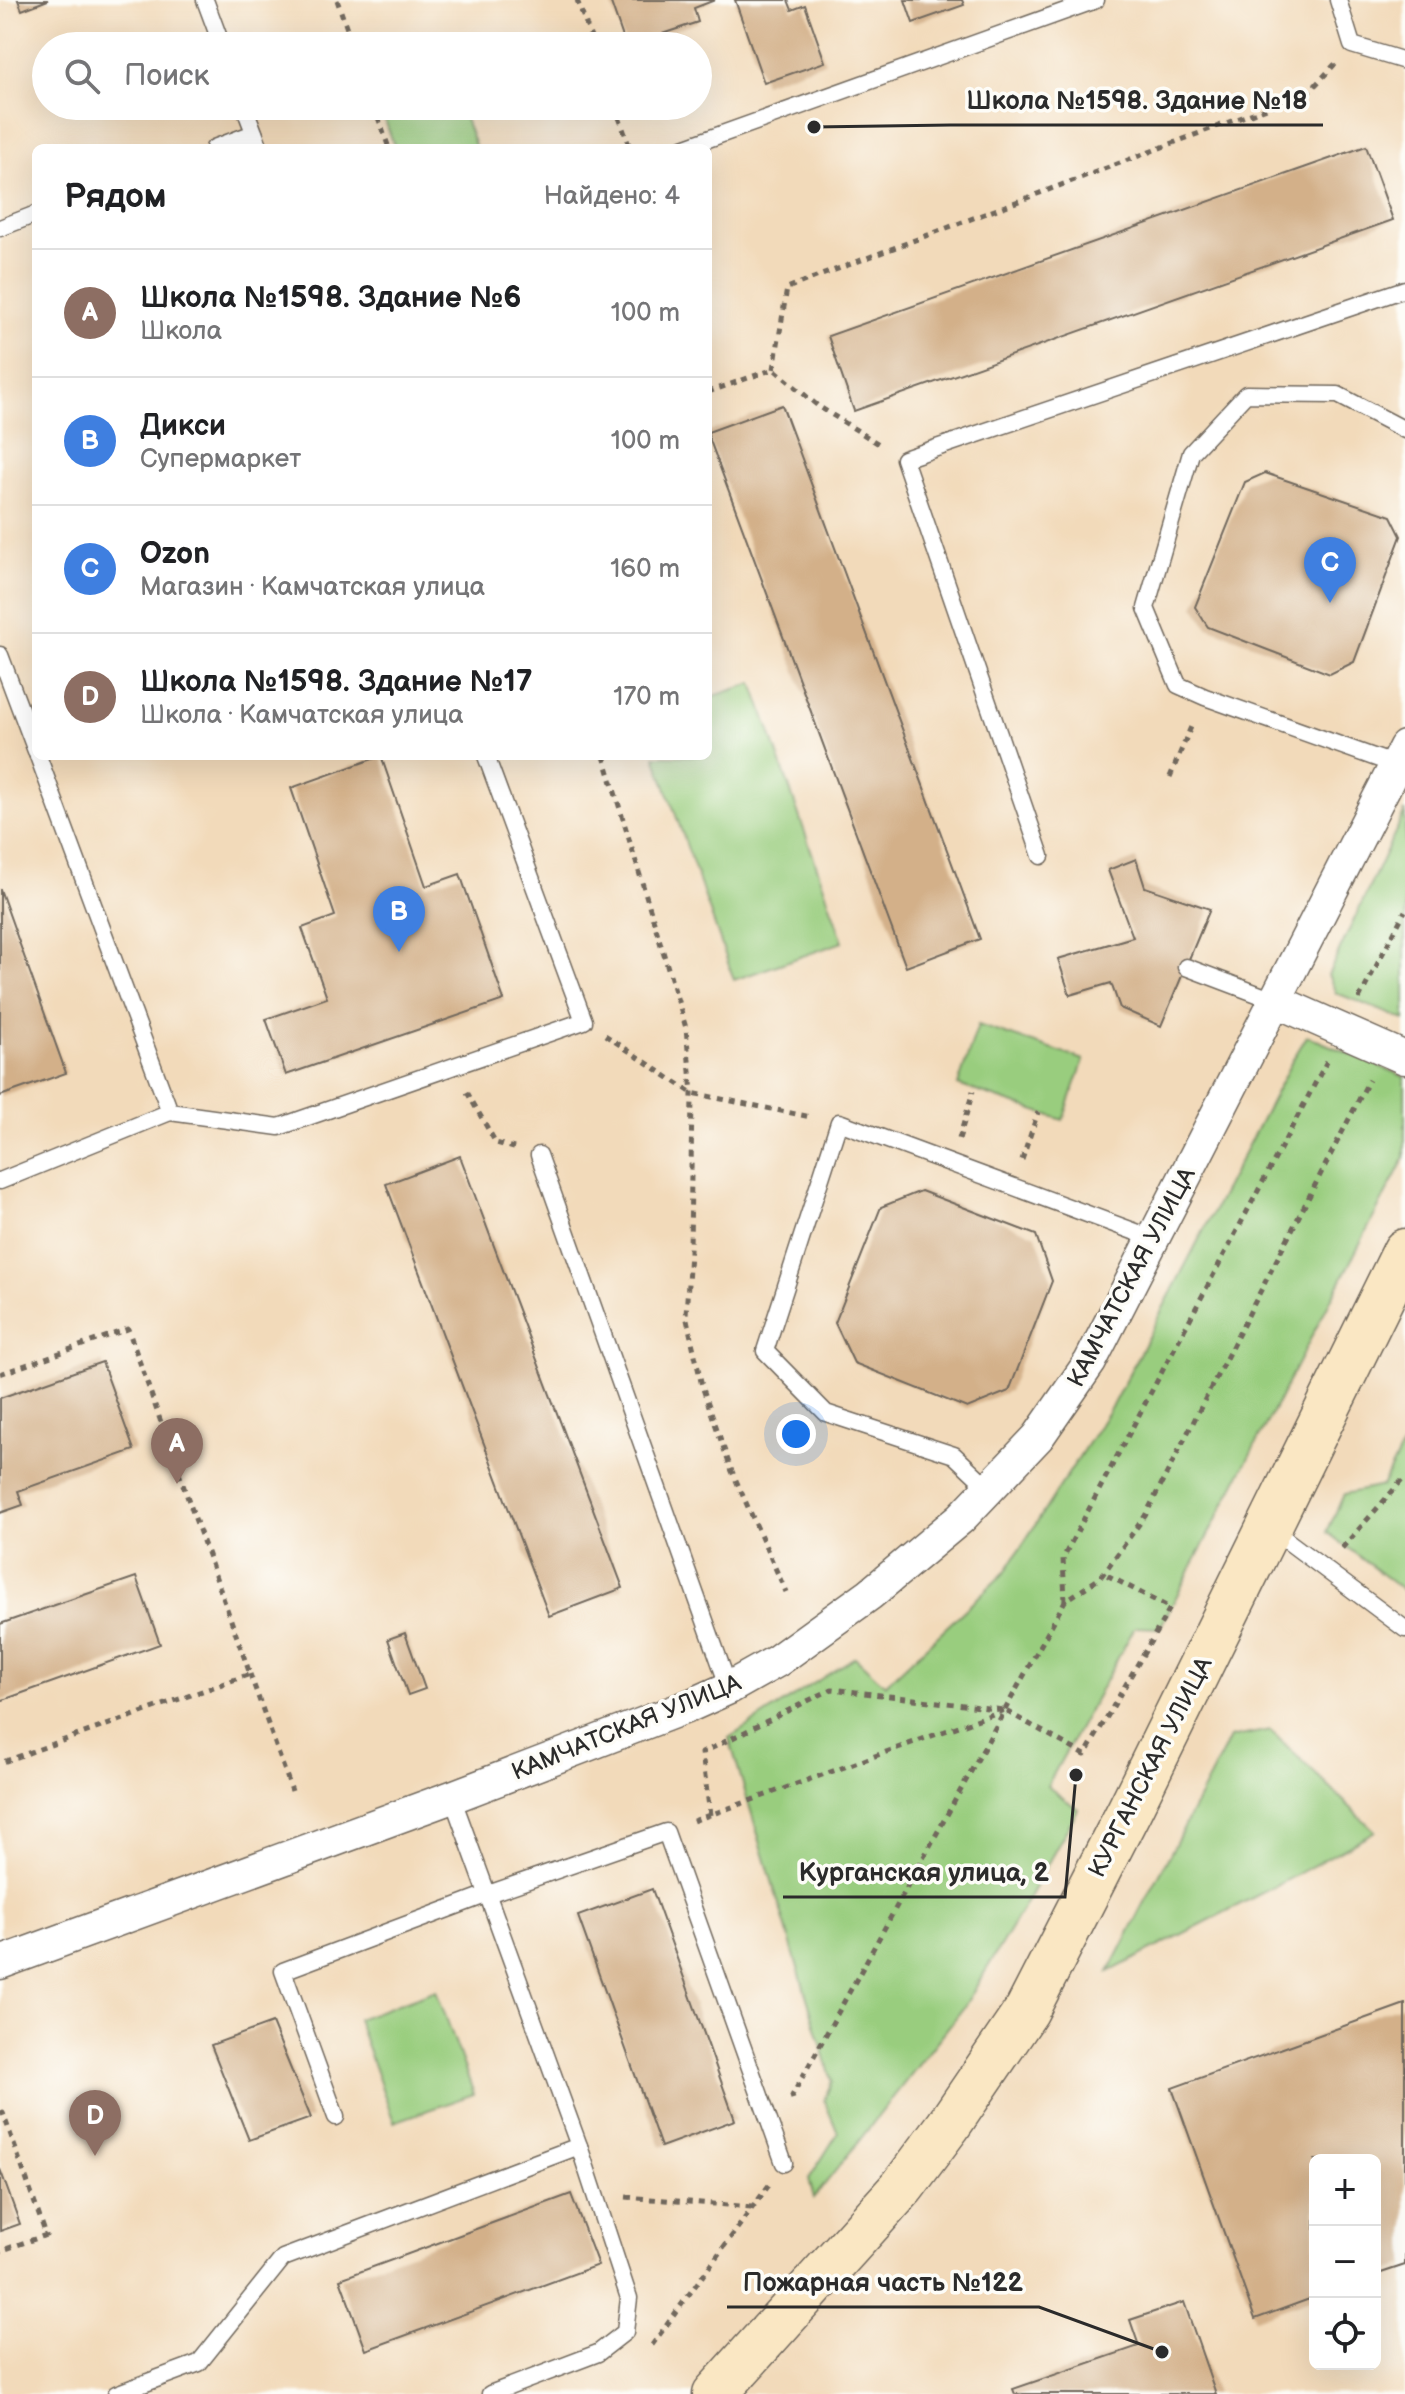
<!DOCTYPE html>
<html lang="ru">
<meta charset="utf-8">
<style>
body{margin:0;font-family:"Balsamiq Sans",sans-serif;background:#f2f2f2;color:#202124}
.controls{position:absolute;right:24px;bottom:24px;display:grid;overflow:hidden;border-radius:12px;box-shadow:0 8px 32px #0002}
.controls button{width:72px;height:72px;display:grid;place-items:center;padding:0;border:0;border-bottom:2px solid #e0e0e0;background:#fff;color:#202124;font:40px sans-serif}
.you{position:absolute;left:796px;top:1434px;width:28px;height:28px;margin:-20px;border:6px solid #fff;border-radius:50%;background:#1a73e8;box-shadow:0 0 0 12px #1a73e833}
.badge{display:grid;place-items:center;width:52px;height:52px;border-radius:50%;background:#1a73e8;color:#fff;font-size:26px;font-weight:700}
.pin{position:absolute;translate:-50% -66px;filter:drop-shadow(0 2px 4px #0008)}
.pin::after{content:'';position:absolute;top:42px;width:28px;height:24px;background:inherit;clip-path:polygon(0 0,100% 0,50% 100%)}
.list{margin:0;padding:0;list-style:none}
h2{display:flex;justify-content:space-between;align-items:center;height:104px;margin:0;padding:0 32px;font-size:34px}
h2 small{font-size:26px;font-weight:400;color:#757577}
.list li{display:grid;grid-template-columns:52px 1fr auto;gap:24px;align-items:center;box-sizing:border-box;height:128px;padding:0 32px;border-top:2px solid #e0e0e0}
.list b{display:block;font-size:30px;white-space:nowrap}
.list p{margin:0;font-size:26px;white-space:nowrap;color:#757577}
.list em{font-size:26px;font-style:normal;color:#757577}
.icon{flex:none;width:44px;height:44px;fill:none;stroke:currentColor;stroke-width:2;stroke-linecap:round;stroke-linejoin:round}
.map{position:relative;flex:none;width:1405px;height:2394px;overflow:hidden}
.search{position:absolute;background:#fff;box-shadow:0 8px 32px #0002;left:32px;top:32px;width:680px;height:88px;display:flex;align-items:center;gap:20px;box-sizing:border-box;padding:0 28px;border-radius:44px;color:#757577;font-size:30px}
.panel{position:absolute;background:#fff;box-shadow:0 8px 32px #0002;left:32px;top:144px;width:680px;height:616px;border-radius:12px}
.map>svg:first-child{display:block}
.green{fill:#99cd7e;stroke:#627c54;stroke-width:2}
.building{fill:#d3b089}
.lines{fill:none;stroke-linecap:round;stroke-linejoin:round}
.lane-casing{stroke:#71685d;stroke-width:19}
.street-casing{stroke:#71685d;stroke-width:35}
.secondary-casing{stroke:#71685d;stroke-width:47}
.path{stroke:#71685d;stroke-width:5;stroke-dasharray:6 6;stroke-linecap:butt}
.lane{stroke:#fff;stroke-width:16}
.street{stroke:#fff;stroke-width:32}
.secondary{stroke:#fae7c3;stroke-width:44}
.labels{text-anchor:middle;stroke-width:7;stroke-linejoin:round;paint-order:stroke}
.street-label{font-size:24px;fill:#2b2b2b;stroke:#fdfcf7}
.leader{fill:none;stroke:#2b2b2b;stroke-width:3}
.callout-dot{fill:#2b2b2b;stroke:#fdfcf7;stroke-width:3}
.callout-label{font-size:26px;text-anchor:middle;font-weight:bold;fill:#2b2b2b;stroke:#fdfcf7;stroke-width:7;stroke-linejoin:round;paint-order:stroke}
</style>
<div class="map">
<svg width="1405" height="2394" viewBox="0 0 1405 2394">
<rect width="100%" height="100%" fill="#fdfcf7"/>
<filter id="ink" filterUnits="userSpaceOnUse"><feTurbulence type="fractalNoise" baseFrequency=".0125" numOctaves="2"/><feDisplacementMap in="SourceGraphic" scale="16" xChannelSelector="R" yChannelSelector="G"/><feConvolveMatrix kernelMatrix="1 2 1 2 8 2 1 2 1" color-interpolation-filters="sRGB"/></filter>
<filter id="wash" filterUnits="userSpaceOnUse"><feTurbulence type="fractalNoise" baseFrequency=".006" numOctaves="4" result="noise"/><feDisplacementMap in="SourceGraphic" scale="32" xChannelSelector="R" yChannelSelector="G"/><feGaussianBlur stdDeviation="1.8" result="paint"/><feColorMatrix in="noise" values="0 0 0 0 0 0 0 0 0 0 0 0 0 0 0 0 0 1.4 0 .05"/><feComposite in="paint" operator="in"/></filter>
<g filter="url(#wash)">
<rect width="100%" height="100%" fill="#f2daba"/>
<g class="green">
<path d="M380,106H460L476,148H395Z"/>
<path d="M753,683L843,942L734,980L655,756H708V698Z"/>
<path d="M1405,811V1020L1336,993L1328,975Z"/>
<path d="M978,1025L1084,1060L1063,1120L958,1085Z"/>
<path d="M1307,1036L1405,1077V1157L1160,1628L1135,1627L1047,1786L1078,1809L1022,1910L964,2007L814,2198L809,2179L838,2133L824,2100L832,2081L729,1738L855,1657L885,1685L1005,1572L1113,1404L1293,1059Z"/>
<path d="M1405,1441V1592L1327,1532L1344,1494L1382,1486Z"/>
<path d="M1270,1730L1375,1831L1287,1880L1109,1972L1230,1738Z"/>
<path d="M436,1990L474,2094L394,2122L357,2019Z"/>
</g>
<g id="blocks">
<g class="building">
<path d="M18,0H48L22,10Z"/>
<path d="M610,0H715L694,8L698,22L626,46Z"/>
<path d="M735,0H788L792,10L805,5L825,62L764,83Z"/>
<path d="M905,0H962L964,5L913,23Z"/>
<path d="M1366,146L1393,220L854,411L828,336Z"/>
<path d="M782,405L980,939L906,967L708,435V432Z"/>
<path d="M1265,473L1391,516L1401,536L1354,662L1330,674L1208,627L1195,607L1245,482Z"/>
<path d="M381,756L426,886L460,874L504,1000L286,1075L266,1019L327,998L302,928L335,916L291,788Z"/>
<path d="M1136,859L1145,887L1210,909L1161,1026L1120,1008L1111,983L1070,995L1058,959L1133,937L1108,870Z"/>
<path d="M0,889L66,1073L0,1096Z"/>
<path d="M460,1156L623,1588L549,1616L386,1184Z"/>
<path d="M921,1191L1036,1235L1052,1281L1009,1391L967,1408L854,1363L835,1323L881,1207Z"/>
<path d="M102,1362L134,1450L18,1491L23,1505L0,1513V1398Z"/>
<path d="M136,1577L160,1644L0,1701V1624Z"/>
<path d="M405,1633L425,1689L408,1695L388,1639Z"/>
<path d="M652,1889L735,2120L661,2147L578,1916Z"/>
<path d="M1405,2004V2265L1375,2275V2160H1315V2297L1255,2319L1172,2088Z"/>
<path d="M272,2023L311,2118L249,2140L211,2045Z"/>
<path d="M0,2169L20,2224L0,2231Z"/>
<path d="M571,2194L598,2265L366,2350L340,2279Z"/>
<path d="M1184,2302L1216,2394H1015L1013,2389L1139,2346L1130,2320Z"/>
</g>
</g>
</g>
<g filter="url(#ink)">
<use href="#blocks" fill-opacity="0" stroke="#71685d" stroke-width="2"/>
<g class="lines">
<defs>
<g id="lane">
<path d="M205,0L222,46"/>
<path d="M1338,0L1352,45L1405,61"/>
<path d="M244,106L260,148"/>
<path d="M214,148L254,133"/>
<path d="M683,148L1096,0"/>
<path d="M0,228L36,214"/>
<path d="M0,655L36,751"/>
<path d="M38,756L170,1112L279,1127L584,1021L486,756"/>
<path d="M1396,765L1205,697L1178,685L1146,608L1191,453L1246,394L1338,395L1405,430"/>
<path d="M1041,856L904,459L1405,289"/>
<path d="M1186,967L1276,1001"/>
<path d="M539,1155L729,1688"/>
<path d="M0,1181L170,1112"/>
<path d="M989,1488L954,1455L826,1413L765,1351L839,1122L1152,1238"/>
<path d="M1270,1528L1405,1629"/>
<path d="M452,1797L579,2146L629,2298L625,2332L598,2353L490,2394"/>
<path d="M336,2117L283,1971L488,1894L666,1832L784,2163"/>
<path d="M116,2394L199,2363L283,2258L579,2146"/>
</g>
<g id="street">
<path d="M1276,1001L1405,1058"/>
<path d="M0,1963L452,1797L689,1706L729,1688L777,1661L870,1594L961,1518L1038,1437L1090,1362L1405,747"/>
</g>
<path id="secondary" d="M715,2394L903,2186L948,2126L1027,2010L1129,1811L1405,1251"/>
</defs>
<use href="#lane" class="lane-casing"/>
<use href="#street" class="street-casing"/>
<use href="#secondary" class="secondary-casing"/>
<g class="path">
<path d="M337,0L353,46"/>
<path d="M577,0L594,46"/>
<path d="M374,106L389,148"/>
<path d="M615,106L630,148"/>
<path d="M774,369L787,288L1309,92L1336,63"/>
<path d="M708,392L774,369L818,406L882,446"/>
<path d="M604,756L686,1028L692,1093L690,1252L686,1315L702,1386L731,1469L786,1592"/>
<path d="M1170,777L1193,722"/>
<path d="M1359,999L1405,911"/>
<path d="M605,1035L692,1093L811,1117"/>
<path d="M467,1092L496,1143L514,1148"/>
<path d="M959,1139L973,1091"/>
<path d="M1022,1160L1038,1112"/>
<path d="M0,1374L128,1329L250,1674L0,1763"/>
<path d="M1342,1548L1405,1477"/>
<path d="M1065,1601L1063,1558L1327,1061"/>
<path d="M250,1674L292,1791"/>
<path d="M710,1815L702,1753L832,1689L1004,1710L1085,1755L1170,1608L1103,1573"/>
<path d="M693,1821L1004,1710"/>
<path d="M793,2099L792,2096L1065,1601L1100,1578L1145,1516L1369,1080"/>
<path d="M0,2114L3,2113L46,2235L0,2251"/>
<path d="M626,2197L752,2207"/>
<path d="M652,2345L769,2185"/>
</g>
<use href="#lane" class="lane"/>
<use href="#street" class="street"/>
<use href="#secondary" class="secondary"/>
</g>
</g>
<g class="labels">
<g class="street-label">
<text transform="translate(1131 1277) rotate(-62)" y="8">КАМЧАТСКАЯ УЛИЦА</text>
<text transform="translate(626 1727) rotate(-22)" y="8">КАМЧАТСКАЯ УЛИЦА</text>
<text transform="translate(1150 1767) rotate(-63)" y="8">КУРГАНСКАЯ УЛИЦА</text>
</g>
</g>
<path class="leader" d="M814 127L950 125H1323M1076 1775L1065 1897H783M1162 2352L1039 2307H727"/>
<g class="callout-dot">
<circle cx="814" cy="127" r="8"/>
<circle cx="1076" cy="1775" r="8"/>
<circle cx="1162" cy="2352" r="8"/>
</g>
<g class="callout-label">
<text x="1137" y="109">Школа №1598. Здание №18</text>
<text x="924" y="1881">Курганская улица, 2</text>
<text x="883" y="2291">Пожарная часть №122</text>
</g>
</svg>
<div class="controls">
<button>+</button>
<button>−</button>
<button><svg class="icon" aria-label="locate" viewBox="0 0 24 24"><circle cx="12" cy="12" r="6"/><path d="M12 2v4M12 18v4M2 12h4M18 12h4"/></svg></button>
</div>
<div class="you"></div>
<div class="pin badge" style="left:177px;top:1484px;background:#8d6e63">A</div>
<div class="pin badge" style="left:399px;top:952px;background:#3f7fe0">B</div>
<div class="pin badge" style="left:1330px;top:603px;background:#3f7fe0">C</div>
<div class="pin badge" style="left:95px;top:2156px;background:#8d6e63">D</div>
<div class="search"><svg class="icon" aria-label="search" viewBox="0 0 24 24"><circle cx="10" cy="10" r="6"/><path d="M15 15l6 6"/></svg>Поиск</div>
<section class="panel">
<h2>Рядом<small>Найдено: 4</small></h2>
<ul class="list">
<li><span class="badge" style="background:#8d6e63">A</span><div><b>Школа №1598. Здание №6</b><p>Школа</p></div><em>100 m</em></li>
<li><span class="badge" style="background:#3f7fe0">B</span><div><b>Дикси</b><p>Супермаркет</p></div><em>100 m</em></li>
<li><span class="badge" style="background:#3f7fe0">C</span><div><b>Ozon</b><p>Магазин · Камчатская улица</p></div><em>160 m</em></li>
<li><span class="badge" style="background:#8d6e63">D</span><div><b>Школа №1598. Здание №17</b><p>Школа · Камчатская улица</p></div><em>170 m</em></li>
</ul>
</section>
</div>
